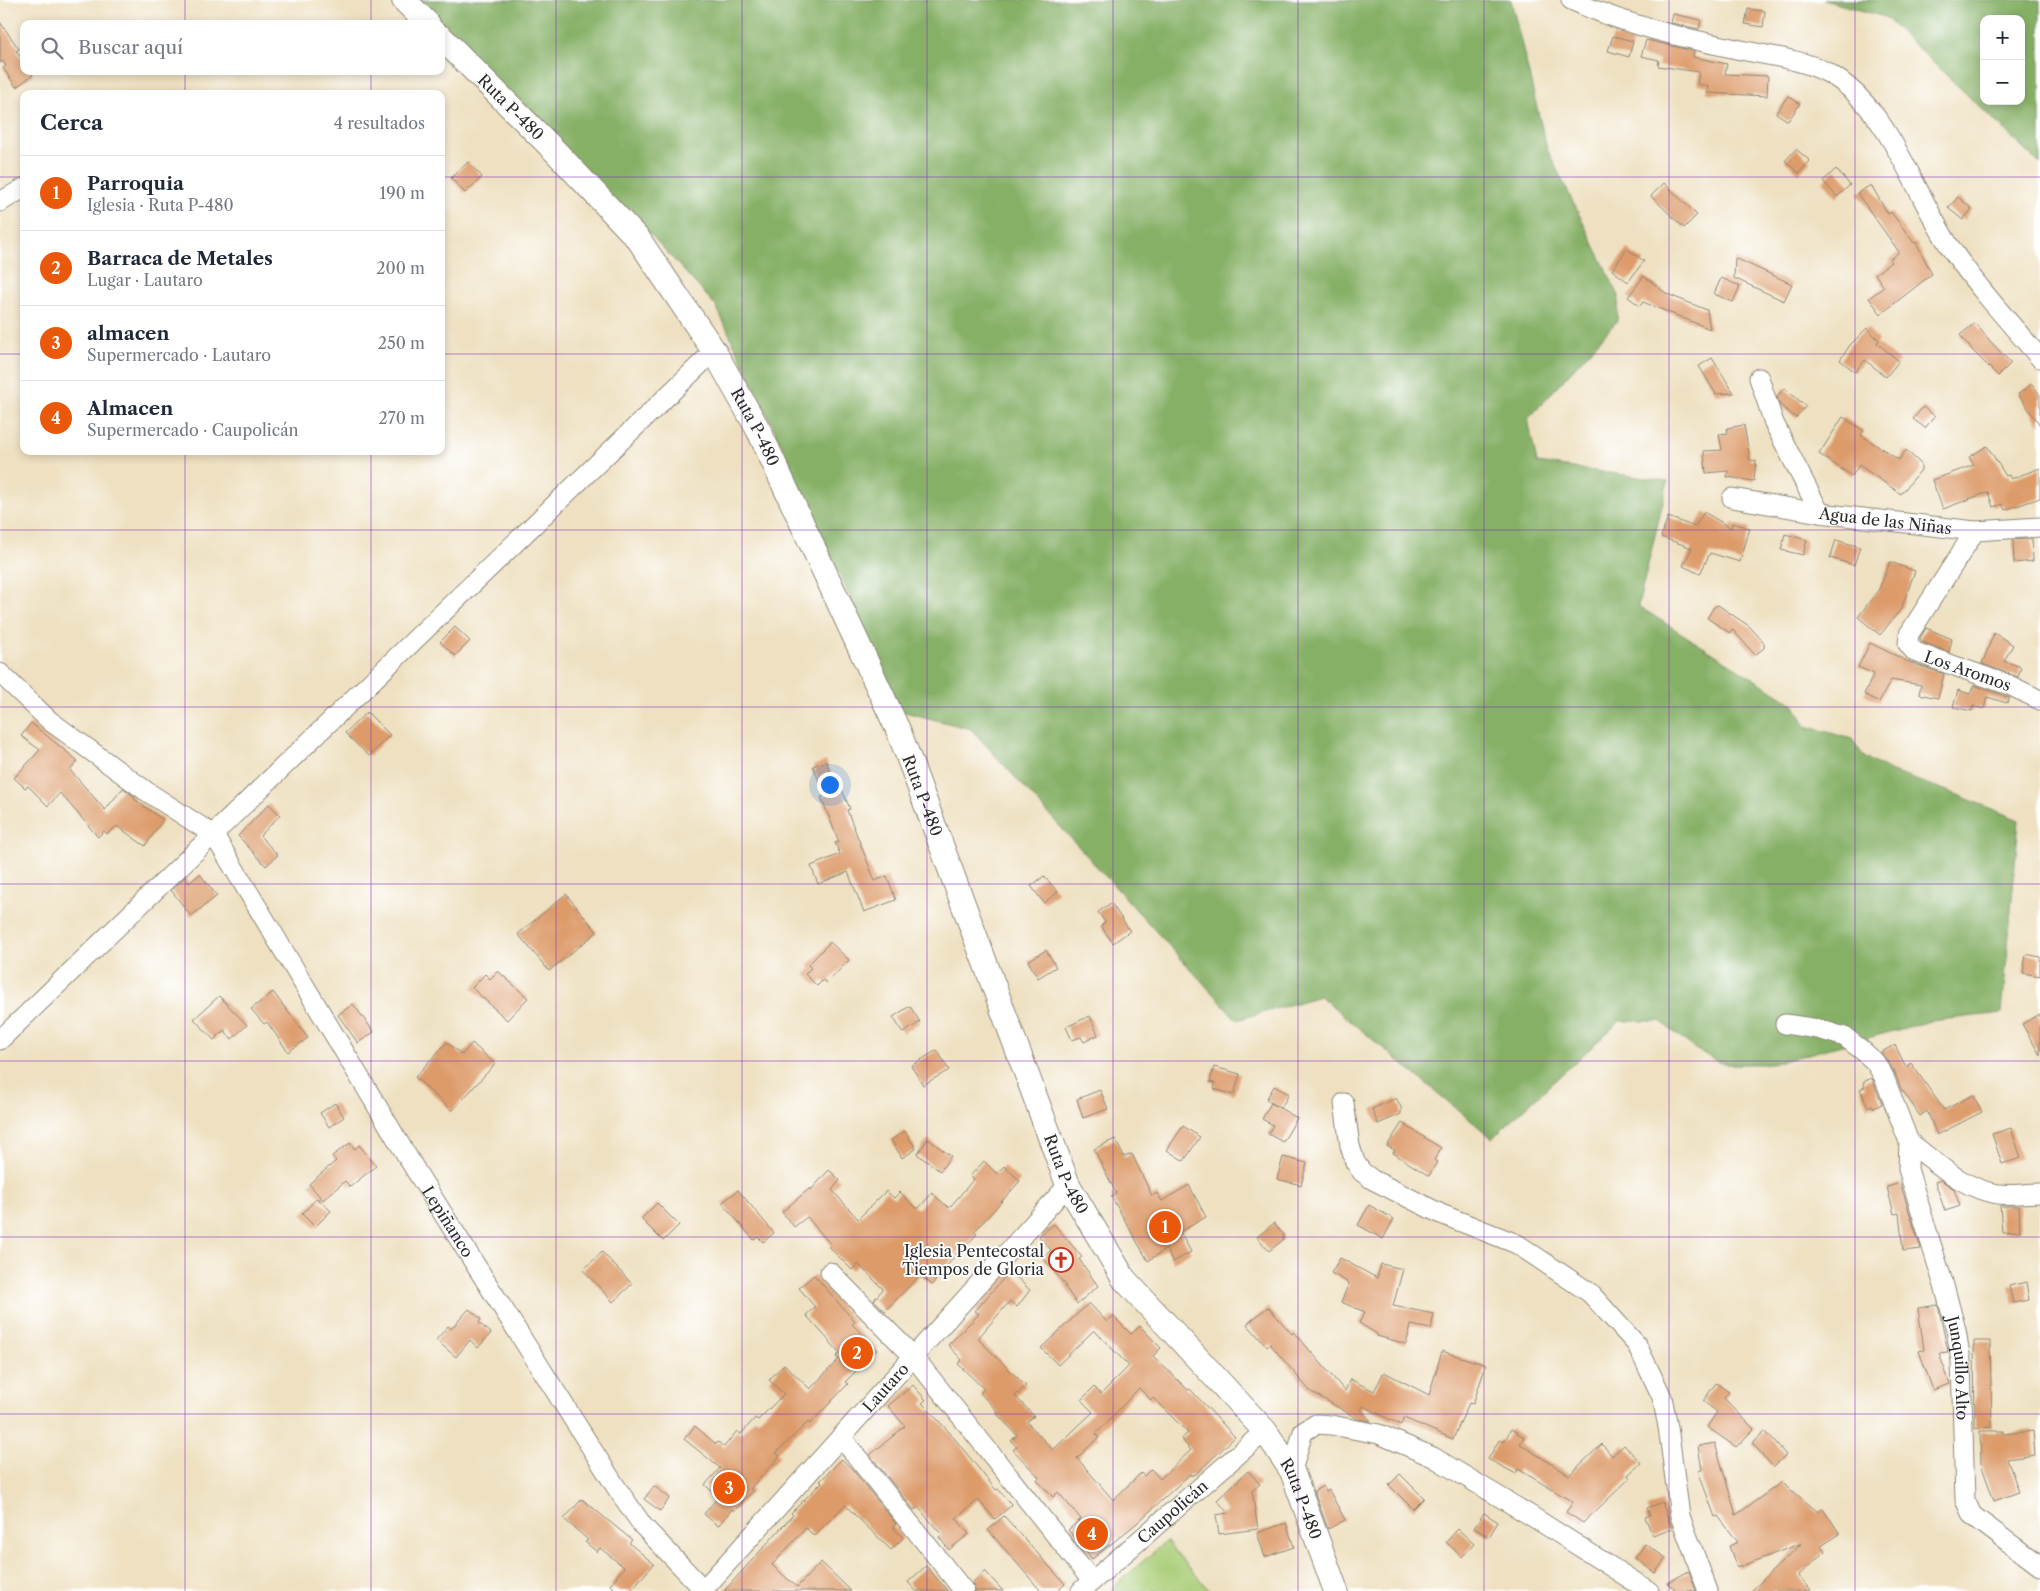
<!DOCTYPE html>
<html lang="es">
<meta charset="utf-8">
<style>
body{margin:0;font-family:"Libre Caslon Text",serif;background:#f6f6f7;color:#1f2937}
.controls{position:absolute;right:15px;top:15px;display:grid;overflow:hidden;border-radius:10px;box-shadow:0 2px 8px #0003}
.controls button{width:45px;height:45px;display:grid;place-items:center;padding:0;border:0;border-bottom:1px solid #e0e1e3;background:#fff;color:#1f2937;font:25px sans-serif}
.you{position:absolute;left:829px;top:784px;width:18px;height:18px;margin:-12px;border:4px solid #fff;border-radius:50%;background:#1a73e8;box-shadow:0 0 0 8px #1a73e833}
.badge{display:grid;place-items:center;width:32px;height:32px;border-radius:50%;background:#ea580c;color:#fff;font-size:16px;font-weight:700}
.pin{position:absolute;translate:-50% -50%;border:2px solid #fff;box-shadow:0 1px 5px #0006}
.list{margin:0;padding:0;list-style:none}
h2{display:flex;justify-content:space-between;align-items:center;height:65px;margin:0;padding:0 20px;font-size:21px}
h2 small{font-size:16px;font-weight:400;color:#747a83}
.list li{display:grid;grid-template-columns:32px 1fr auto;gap:15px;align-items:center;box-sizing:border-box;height:75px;padding:0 20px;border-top:1px solid #e0e1e3}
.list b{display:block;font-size:19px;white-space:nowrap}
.list p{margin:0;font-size:16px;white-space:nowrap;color:#747a83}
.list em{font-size:16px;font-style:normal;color:#747a83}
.icon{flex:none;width:28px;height:28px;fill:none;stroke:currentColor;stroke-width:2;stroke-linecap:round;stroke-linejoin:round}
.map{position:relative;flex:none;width:2040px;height:1591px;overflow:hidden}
.search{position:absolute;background:#fff;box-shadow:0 2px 8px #0003;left:20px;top:20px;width:425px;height:55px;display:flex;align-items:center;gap:12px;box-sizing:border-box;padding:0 18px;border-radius:10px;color:#747a83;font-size:19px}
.panel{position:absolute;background:#fff;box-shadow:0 2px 8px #0003;left:20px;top:90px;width:425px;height:365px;border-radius:10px}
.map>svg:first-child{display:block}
.green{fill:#a8cc75;stroke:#6a7c50}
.forest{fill:#86b066;stroke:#586e48;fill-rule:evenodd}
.building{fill:#dd9b6a;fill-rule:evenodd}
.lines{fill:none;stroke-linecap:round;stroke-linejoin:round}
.minor-casing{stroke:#8c8676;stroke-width:21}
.tertiary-casing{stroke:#8c8676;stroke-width:26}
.minor{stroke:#fff;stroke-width:19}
.tertiary{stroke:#fff;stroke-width:24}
.grid{fill:none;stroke:#7b2cbf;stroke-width:1;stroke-opacity:0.55}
.labels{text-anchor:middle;stroke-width:4;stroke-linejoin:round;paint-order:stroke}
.street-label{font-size:16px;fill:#2b2b2b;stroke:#fff}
.poi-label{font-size:16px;fill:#2b2b2b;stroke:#fff;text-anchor:end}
</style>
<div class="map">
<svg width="2040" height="1591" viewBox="0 0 2040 1591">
<rect width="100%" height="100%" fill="#fff"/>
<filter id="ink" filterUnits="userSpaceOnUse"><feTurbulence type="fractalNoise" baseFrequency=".02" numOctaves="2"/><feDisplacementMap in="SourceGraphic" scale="10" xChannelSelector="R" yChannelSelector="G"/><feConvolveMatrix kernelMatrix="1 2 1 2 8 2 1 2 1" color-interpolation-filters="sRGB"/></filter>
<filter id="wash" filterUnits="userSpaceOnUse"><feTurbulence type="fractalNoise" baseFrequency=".0096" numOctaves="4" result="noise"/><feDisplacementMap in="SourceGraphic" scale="20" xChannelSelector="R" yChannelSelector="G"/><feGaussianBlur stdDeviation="1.12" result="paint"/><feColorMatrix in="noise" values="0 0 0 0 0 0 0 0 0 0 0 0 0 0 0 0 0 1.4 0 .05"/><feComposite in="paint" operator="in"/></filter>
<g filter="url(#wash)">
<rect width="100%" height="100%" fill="#eee0c0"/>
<path class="green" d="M1166,1541L1210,1591H1109Z"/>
<g class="forest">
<path d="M400,0H1511L1547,149L1619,296L1617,321L1528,419L1537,463L1668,481L1638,606L1794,704L1806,726L1852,739L1864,757L1892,772L1948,791L2019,820L2002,1013L1931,1021L1771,1064H1723L1695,1049L1660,1021H1620L1492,1138L1320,996L1237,1020L971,729L901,711L769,418L716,306L642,225L441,38V24H426Z"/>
<path d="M1824,0H2040V164L1885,17ZM1984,19H2021V101H1984Z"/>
</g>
<g id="blocks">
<g class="building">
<path d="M1748,9L1765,11L1763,27L1745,24Z"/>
<path d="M1673,14L1701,20L1699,29L1671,23Z"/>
<path d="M0,22L19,49L16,51L24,62V71H30L33,75L16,87L3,68L6,66L3,61L0,63Z"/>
<path d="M1613,36L1633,41L1629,57L1608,51Z"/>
<path d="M1646,40L1694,51L1693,57L1727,64L1725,74L1768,76L1767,96L1707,93L1708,86L1697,84L1699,72L1658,66L1659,60L1641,56Z"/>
<path d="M1788,96L1800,104L1788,121L1776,113Z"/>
<path d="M1796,149L1810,161L1799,173L1785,161Z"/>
<path d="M468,162L482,177L465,193L451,178Z"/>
<path d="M1836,169L1850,185L1837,197L1823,181Z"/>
<path d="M1664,183L1697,215L1684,228L1651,196Z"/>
<path d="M1871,185L1888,214L1891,212L1914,243L1916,242L1932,274L1881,314L1869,298L1884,287L1875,274L1891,262L1889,260L1899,252L1857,193Z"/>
<path d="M1958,197L1972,209L1963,220L1948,208Z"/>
<path d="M1627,249L1644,261L1628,282L1612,270Z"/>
<path d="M1735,258L1792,284L1784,301L1734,278Z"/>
<path d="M1644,276L1667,294L1707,310L1710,329L1643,302L1640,306L1628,297Z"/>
<path d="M1721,278L1740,286L1733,302L1714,294Z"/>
<path d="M1975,323L1990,341L2011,363L1998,376L1972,350L1960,335Z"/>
<path d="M1867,328L1879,340L1877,343L1899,361L1886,377L1865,360L1855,372L1840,360L1850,345Z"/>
<path d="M1712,358L1734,393L1716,394L1699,366Z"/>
<path d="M2032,384L2040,395V425L2018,394Z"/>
<path d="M1784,388L1806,406L1796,418L1780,405L1777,397Z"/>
<path d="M1923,407L1935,416L1925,428L1913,419Z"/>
<path d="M1843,417L1864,431L1861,435L1899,460L1906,450L1921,464V470L1901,494L1859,465L1852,476L1819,454Z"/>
<path d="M1744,425L1750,460L1756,461L1754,481L1727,477L1728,471L1706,473L1704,451L1722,450L1719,434L1728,433L1727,428Z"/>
<path d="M1987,446L2006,476L2009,475L2011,479L2040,468V498L2005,510L2002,504L1993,507L1988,492L1943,509L1932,480L1974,465L1969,457Z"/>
<path d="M1704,512L1731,528L1732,523L1750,528L1740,562L1710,553L1700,574L1683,566L1692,548L1661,537L1668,517L1695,527Z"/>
<path d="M1785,534L1807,540L1803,555L1781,550Z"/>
<path d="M2032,539L2033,561L2014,563L2013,540Z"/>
<path d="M1836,540L1860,547L1854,565L1830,558Z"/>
<path d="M1890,562L1915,571L1901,609L1880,635L1858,617L1879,589Z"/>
<path d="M1718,605L1749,626L1764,642V648L1755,655L1732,629L1730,633L1707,618L1714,607Z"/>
<path d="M455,627L470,641L455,656L440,642Z"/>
<path d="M1926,628L1952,639L1949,652L1922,642L1920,638Z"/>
<path d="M1994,633L2013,645L2004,661L2021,667L2018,677L1982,664Z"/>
<path d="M1870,643L1911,663L1944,674L1938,698L1919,694L1921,685L1891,680L1879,702L1864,694L1874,674L1858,667Z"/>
<path d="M1974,685L2010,698L2007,703L1987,697L1984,709L1973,706L1972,711L1953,707L1958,690L1970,694Z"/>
<path d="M367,712L390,735L369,756L345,733Z"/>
<path d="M31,723L78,761L70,770L105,810L123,788L135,797L134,799L163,820L145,846L117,826L107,834L104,831L98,837L60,793L48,806L28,786L25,788L14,778L40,750L21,736Z"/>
<path d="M826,761L837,789L841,787L850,809L847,810L875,881L887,876L896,900L864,912L848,872L818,884L811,866L840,854L835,843L839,842L821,797L825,796L813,766Z"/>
<path d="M269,804L280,815L260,836L278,855L266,866L238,836Z"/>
<path d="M200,874L217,896L191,916L171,890L185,877L189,883Z"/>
<path d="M1044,876L1058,892L1044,903L1031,886Z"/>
<path d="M566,894L597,932L549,971L518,934Z"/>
<path d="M1111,903L1130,931L1113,943L1101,926L1105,922L1098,912Z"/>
<path d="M830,942L849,960L827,983L823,980L817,986L805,974L811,968L808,965Z"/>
<path d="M1046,950L1056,967L1038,978L1028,961Z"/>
<path d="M2026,954L2040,957V976L2023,973Z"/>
<path d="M498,971L528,998L507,1020L472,988L485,974L490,979Z"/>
<path d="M273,992L308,1038L288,1052L267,1022L264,1024L251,1009Z"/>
<path d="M219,996L247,1025L232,1039L224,1030L214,1040L194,1019Z"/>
<path d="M353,1004L374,1032L358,1043L338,1015Z"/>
<path d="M910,1006L920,1022L903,1033L893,1017Z"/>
<path d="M2040,1014V1055L2022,1024Z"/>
<path d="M1090,1016L1098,1035L1084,1042L1081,1037L1072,1040L1066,1027Z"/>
<path d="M447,1042L462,1055L472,1043L495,1064L452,1111L415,1077Z"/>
<path d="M1895,1045L1906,1067L1911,1063L1944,1110L1973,1095L1982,1112L1937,1135L1927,1111L1920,1116L1903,1091H1902L1894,1071L1881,1052Z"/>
<path d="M937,1050L949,1070L923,1085L911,1066Z"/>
<path d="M1214,1067L1240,1074L1234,1095L1214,1089L1215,1083L1210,1082Z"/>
<path d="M1872,1078L1882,1104L1874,1108L1872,1105L1868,1107L1860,1089L1865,1087L1863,1082Z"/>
<path d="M1274,1086L1289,1094L1281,1108L1266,1100Z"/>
<path d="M1100,1090L1108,1109L1083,1118L1077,1099Z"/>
<path d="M1396,1098L1401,1107V1114L1378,1124L1372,1109Z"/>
<path d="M335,1103L344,1117L329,1127L320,1113Z"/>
<path d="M1271,1103L1297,1118L1283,1142L1268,1134L1273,1125L1262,1119Z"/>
<path d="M1402,1123L1441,1148L1434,1160L1437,1162L1429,1176L1393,1153L1395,1150L1387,1146Z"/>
<path d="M1183,1126L1200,1137L1184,1161L1167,1150Z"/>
<path d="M2011,1128L2021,1158L2002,1164L1992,1134Z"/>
<path d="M905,1131L916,1149L902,1158L891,1140Z"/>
<path d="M928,1139L951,1156L940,1171L917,1154Z"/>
<path d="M1115,1139L1124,1157L1132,1154L1152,1196L1157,1193L1162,1201L1189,1185L1206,1217L1180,1232L1191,1252L1173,1262L1166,1249L1148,1261L1111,1196L1116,1193L1094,1149Z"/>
<path d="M350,1143L355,1149L359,1145L376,1166L350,1187L345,1181L323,1200L309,1184L336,1161L332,1156Z"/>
<path d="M1283,1157L1307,1163L1301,1185L1277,1179Z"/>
<path d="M984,1161L997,1174L1004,1166L1020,1181L974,1232L977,1234L966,1246L964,1244L932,1285L920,1275L885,1311L874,1300L883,1289L858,1264L852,1270L829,1247L831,1245L807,1217L794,1227L782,1212L810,1188L811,1190L829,1170L840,1180L832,1190L858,1219L886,1191L894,1198L900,1192L916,1208H919L932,1193L949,1208L974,1179L970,1176Z"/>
<path d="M1941,1180L1954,1189L1960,1206L1945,1211L1935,1182Z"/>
<path d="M1900,1183L1921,1249L1903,1251L1899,1213L1894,1214L1887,1187Z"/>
<path d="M738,1190L774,1233L763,1242L758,1237L754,1240L722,1203Z"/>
<path d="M317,1198L331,1211L315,1227L302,1214Z"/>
<path d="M657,1203L679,1225L663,1241L641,1219Z"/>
<path d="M1369,1205L1394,1219L1383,1239L1358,1225Z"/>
<path d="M2000,1206H2019L2020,1231L2002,1232Z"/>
<path d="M1274,1223L1283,1234V1240L1269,1251L1257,1237Z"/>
<path d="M1054,1224L1082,1257L1079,1259L1098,1286L1077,1304L1065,1287L1066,1286L1043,1258L1051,1250L1039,1236Z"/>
<path d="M602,1252L632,1284L613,1302L583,1270Z"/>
<path d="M1340,1258L1377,1278L1381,1264L1403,1269L1393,1306L1434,1314L1431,1329L1411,1325L1406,1344L1377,1336V1334L1359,1323L1365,1312L1341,1302L1349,1283L1331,1273Z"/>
<path d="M1010,1271L1030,1290L1017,1307L1010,1301L979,1337V1340L1026,1386L1015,1396L1034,1416L1027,1422L1053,1450L1093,1412L1081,1400L1094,1387L1101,1394L1129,1366L1094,1330L1058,1365L1041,1348L1089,1303L1107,1322L1113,1316L1131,1334L1140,1326L1161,1348L1153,1356L1188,1390L1190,1389L1235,1437L1195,1475L1194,1474L1191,1476L1190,1474L1136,1524L1092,1559L1068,1530L1081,1519L1058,1492L1053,1497L1037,1480L1039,1477L1013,1450L1017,1447L1011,1441L1017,1435L997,1414L998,1412L980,1393L984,1389L958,1364L962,1360L948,1345L979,1314L975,1311ZM1139,1388L1151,1400L1153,1398L1188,1433L1181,1439L1191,1450L1160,1479L1151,1469L1144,1476L1141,1473L1113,1500L1077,1458L1099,1437L1096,1434Z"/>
<path d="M814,1275L855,1322L852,1324L877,1350L845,1382L848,1384L810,1424L808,1422L776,1453L780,1456L750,1489L753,1491L734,1511L732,1509L718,1526L704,1514L718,1497L705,1485L720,1468L684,1439L695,1426L716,1444L718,1442L724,1447L737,1431L741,1434L755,1418L758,1420L784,1394L769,1380L784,1364L810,1389L839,1359L836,1357L840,1353L806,1315L815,1307L799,1288Z"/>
<path d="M2026,1282L2029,1300L2013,1303L2009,1286Z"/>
<path d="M1938,1305L1948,1352L1939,1353L1950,1384L1933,1390L1919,1351L1924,1350L1918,1308Z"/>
<path d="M1268,1307L1292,1334L1294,1332L1345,1391L1350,1379L1374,1391L1384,1372L1429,1395L1442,1351L1486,1365L1473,1404L1469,1403L1453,1439L1404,1418L1401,1425L1363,1406L1361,1410L1371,1421L1358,1419L1310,1391L1270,1344L1267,1347L1247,1324Z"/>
<path d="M469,1309L481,1319L479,1323L491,1333L478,1348L470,1340L456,1357L436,1340L448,1326L451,1329Z"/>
<path d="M1974,1341H1990L1992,1427L1975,1428Z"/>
<path d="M1716,1383L1729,1392L1724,1398L1754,1429L1736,1447L1707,1427L1717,1412L1703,1401Z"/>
<path d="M913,1385L926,1400L922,1403L950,1433L996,1490L998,1489L1012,1505L995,1519L978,1500L956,1518L969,1534L949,1550L939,1537L942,1535L918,1507L914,1510L870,1455L905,1426L888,1406Z"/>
<path d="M1511,1429L1524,1437L1520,1444L1569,1475L1602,1444L1612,1456L1624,1445L1641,1463L1628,1475L1630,1478L1583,1523L1566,1512L1573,1502L1518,1469L1516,1474L1488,1459L1499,1440L1504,1442Z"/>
<path d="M1765,1431L1786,1455L1773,1467L1752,1443Z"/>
<path d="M1980,1431H2004V1434L2033,1431L2035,1455L2007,1459L2019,1492L1994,1501L1981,1464Z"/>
<path d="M1715,1443L1736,1515L1782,1482L1792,1492L1793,1491L1818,1512L1823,1508L1840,1534L1821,1546L1825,1551L1798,1576L1811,1591H1751L1802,1543L1737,1568L1729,1546L1738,1542L1718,1516L1715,1517L1698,1471L1702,1470L1698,1446Z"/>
<path d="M842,1459L852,1469L896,1524L893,1527L903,1538L891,1550L845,1505L814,1536L806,1528L772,1565L797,1587L821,1562L851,1591H724L793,1515L791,1513L822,1482L820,1481Z"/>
<path d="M1248,1471L1260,1484L1252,1491L1258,1529L1219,1534L1216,1515L1228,1513L1217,1500Z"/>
<path d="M1400,1474L1424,1498L1413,1509L1389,1485Z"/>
<path d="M654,1486L670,1498L660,1511L644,1499Z"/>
<path d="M1323,1486L1326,1492L1329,1490L1345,1520L1328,1529L1314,1491Z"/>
<path d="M582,1499L632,1540L629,1543L654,1564L630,1591H618L610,1585L624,1567L600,1548L597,1552L585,1542L588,1540L564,1519Z"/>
<path d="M1662,1502L1672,1529L1653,1536L1645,1517L1650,1515L1647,1508Z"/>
<path d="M1484,1513L1498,1522L1489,1537L1474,1528Z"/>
<path d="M1004,1516L1065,1584L1057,1591H1041L988,1530Z"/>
<path d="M1286,1523L1294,1547L1265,1557L1257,1533Z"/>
<path d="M1458,1529L1474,1544L1462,1557L1446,1542Z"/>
<path d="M1645,1544L1666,1558L1655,1573L1635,1558Z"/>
<path d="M926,1566L948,1591H916L908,1582Z"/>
<path d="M985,1571L1003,1591H975L972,1583Z"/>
<path d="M1689,1571L1696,1591H1678L1667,1583Z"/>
</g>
</g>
</g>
<g filter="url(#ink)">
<use href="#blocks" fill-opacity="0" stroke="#8c8676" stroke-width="1"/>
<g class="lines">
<defs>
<g id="minor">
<path d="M1571,0C1624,25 1684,38 1741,50C1769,56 1802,59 1828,73C1890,107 1914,194 1952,250C1978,288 2010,323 2040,358"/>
<path d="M0,202L24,188"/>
<path d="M1759,378L1774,423L1820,513"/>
<path id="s1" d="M1732,498L1820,513L1975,531L2040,527"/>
<path id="s2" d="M1975,531L1909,634L1908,644L1915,652L2009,685L2040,700"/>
<path id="s3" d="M0,673L50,721L146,791L214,835L416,1171L616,1487L643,1526L705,1591"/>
<path id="s4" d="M1785,1024L1818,1029L1845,1037L1863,1051L1875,1062L1884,1077L1909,1142L1908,1169L1945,1289L1956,1330L1961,1361L1965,1500L1972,1515L2040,1566"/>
<path d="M0,1040L714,351"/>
<path d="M1344,1103L1350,1146L1355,1162L1362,1172L1373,1180L1441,1214L1517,1244L1590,1293L1637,1345L1662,1397L1668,1427L1680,1516L1708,1591"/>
<path d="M1909,1142C1936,1162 1963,1189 1998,1194C2011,1196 2026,1193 2040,1193"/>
<path d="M830,1272L913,1356L1092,1581"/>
<path d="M841,1437L964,1591"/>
<path d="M1292,1471L1303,1432L1316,1424L1331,1425L1379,1434L1433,1457L1533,1517L1649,1591"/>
<path id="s5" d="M702,1591L1068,1185"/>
<path id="s6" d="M1081,1591L1265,1431"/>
</g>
<g id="tertiary">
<path d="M404,0L428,24"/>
<path id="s7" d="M441,37L556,152L639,240L714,351L759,431L899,732L1068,1185L1124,1279L1265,1431L1292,1471L1336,1591"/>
</g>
</defs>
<use href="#minor" class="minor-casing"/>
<use href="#tertiary" class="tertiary-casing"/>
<use href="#minor" class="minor"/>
<use href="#tertiary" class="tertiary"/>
</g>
</g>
<path class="grid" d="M185,0V24M371,0V24M556,0V1591M742,0V1591M927,0V1591M1113,0V1591M1298,0V1591M1484,0V1591M1669,0V1591M1855,0V1591M185,71V94M371,71V94M0,177H24M441,177H2040M0,354H24M441,354H2040M185,451V1591M371,451V1591M0,530H2040M0,707H2040M0,884H2040M0,1061H2040M0,1237H2040M0,1414H2040"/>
<defs>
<symbol id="church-ring" viewBox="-11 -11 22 22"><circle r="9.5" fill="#fff" stroke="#c8321e" stroke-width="1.5"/><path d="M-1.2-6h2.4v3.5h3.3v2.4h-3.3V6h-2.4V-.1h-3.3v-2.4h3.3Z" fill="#c8321e"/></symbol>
</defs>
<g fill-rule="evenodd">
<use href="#church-ring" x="1047" y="1246" width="28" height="28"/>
</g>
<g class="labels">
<g class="street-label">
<text dy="6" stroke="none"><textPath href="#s7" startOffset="99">Ruta P-480</textPath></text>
<text dy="6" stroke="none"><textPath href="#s7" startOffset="504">Ruta P-480</textPath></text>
<text dy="6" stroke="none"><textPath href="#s1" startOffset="155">Agua de las Niñas</textPath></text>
<text dy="6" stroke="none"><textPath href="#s2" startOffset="199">Los Aromos</textPath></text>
<text dy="6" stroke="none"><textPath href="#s7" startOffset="909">Ruta P-480</textPath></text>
<text dy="6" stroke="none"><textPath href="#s7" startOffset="1314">Ruta P-480</textPath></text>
<text dy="6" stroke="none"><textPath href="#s3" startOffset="721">Lepiñanco</textPath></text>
<text dy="6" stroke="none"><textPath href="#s4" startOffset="421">Junquillo Alto</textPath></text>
<text dy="6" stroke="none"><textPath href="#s5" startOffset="274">Lautaro</textPath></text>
<text dy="6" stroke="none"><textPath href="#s7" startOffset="1719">Ruta P-480</textPath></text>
<text dy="6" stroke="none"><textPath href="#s6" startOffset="121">Caupolicán</textPath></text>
</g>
<g class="poi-label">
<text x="1044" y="1257">Iglesia Pentecostal<tspan x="1044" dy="18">Tiempos de Gloria</tspan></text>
</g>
</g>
</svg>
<div class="controls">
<button>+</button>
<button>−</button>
</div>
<div class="you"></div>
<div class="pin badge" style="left:1165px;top:1227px">1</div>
<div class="pin badge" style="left:857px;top:1353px">2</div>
<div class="pin badge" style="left:729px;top:1488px">3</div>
<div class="pin badge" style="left:1092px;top:1534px">4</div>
<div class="search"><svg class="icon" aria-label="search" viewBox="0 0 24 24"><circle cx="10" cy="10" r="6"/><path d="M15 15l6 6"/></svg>Buscar aquí</div>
<section class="panel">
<h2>Cerca<small>4 resultados</small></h2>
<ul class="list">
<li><span class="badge">1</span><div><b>Parroquia</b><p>Iglesia · Ruta P-480</p></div><em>190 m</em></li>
<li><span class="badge">2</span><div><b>Barraca de Metales</b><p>Lugar · Lautaro</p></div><em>200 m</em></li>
<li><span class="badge">3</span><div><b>almacen</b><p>Supermercado · Lautaro</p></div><em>250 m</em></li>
<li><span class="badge">4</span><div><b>Almacen</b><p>Supermercado · Caupolicán</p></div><em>270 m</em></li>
</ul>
</section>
</div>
